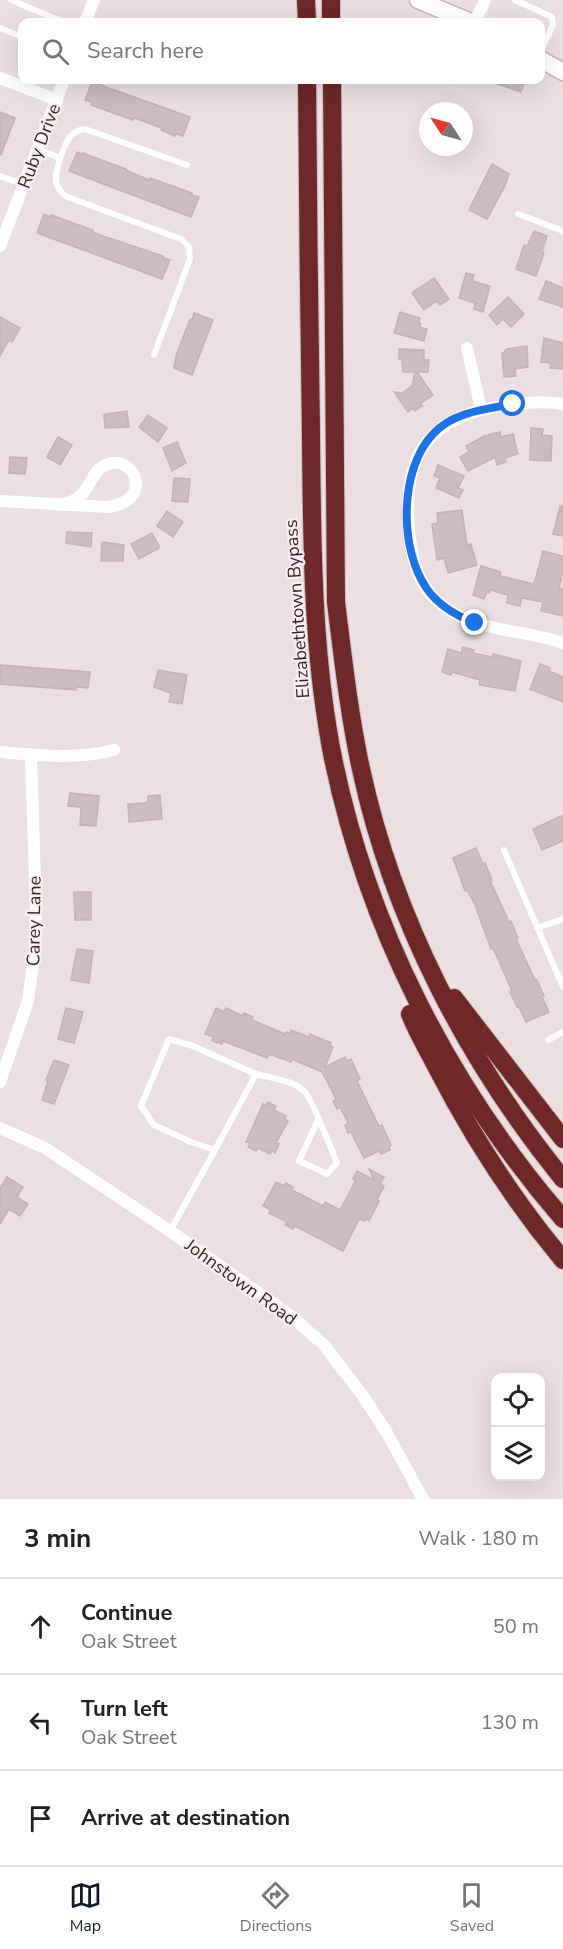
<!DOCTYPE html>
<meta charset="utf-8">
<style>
body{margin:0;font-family:"Nunito Sans",sans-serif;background:#f2f2f2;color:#202124}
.controls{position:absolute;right:18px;bottom:18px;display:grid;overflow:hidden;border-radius:12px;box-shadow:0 6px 24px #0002}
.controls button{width:54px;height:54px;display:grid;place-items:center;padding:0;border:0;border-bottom:2px solid #e0e0e0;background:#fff;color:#202124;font:30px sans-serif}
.compass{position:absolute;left:419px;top:102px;width:54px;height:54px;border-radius:50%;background:#fff;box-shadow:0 6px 24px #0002;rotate:306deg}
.stop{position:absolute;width:18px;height:18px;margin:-14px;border:4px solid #1a73e8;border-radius:50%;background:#fff}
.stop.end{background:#1a73e8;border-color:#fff;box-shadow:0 2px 6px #0008}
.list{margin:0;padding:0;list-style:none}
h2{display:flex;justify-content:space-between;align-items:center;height:78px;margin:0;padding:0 24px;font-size:26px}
h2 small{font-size:20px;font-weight:400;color:#757577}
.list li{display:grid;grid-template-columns:39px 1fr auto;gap:18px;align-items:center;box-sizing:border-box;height:96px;padding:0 24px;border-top:2px solid #e0e0e0}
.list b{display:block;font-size:22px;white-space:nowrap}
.list p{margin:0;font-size:20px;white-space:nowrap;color:#757577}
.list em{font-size:20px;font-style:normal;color:#757577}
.icon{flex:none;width:33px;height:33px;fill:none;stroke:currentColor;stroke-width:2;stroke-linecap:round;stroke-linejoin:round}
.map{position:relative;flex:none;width:563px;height:1499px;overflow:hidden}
.search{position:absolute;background:#fff;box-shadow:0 6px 24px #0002;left:18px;right:18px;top:18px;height:66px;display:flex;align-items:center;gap:15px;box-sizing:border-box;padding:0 21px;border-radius:12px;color:#757577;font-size:22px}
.sheet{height:366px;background:#fff}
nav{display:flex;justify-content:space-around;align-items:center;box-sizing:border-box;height:84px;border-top:2px solid #e0e0e0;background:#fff;font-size:16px;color:#757577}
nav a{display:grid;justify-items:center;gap:3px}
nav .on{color:#111827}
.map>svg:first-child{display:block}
.building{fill:#cdbbbf;stroke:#c6b1b5;stroke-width:1.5}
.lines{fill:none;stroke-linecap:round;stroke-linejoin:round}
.secondary-casing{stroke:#cdb1b5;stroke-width:19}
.highway-casing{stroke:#c5bcbc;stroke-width:20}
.lane{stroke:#fff;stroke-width:6}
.street{stroke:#fff;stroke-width:12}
.secondary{stroke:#fff;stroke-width:16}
.highway{stroke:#6d2827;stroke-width:18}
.route{stroke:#1a73e8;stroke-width:8}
.labels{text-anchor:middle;stroke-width:4.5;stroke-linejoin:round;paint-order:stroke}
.street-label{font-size:18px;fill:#3e1e20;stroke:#f8f0f2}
</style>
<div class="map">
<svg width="563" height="1499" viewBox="0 0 563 1499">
<rect width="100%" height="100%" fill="#ecdfe2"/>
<g class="building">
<path d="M489,81V80H525L521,92Z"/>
<path d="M92,82L190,117L183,136L176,134L175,136L161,130L162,128L134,118L133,120L91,105L92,102L85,100Z"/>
<path d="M0,112L15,118L1,155H0Z"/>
<path d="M77,152L83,155V153L126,169V170L149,180L150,178L192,193V195L199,197L191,217L69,171Z"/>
<path d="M492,164L509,174L505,186L487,219L469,210Z"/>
<path d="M44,214L50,217L51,215L93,230V232L100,235L163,256V258L170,260L162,279L37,233Z"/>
<path d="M534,231L547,236L542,252L544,253L536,276L516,269L524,245L527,246Z"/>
<path d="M466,273L474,275L472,281L490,286L483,312L474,309L475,303L459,298Z"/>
<path d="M434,278L449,299L440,305L436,301L424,310L412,293Z"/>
<path d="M546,281L563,288V307L539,299Z"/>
<path d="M508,297L524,314L511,327L503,319L497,325L489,315Z"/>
<path d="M400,312L420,318L419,323L421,324L420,327L427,329L424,341L394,333Z"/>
<path d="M194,313L213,320L192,375L174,368L176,356L190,319L192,320Z"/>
<path d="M0,317L20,328L12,342L9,340L0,356Z"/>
<path d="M544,338L563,343L562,369L550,368L551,363L541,362Z"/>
<path d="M527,346L528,367L515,369L516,376L504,377L502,354L507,349Z"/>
<path d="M399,349L424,350V360H429L428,372H417L433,395L421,403L422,406L415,411L413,408L408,412L394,392L402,393L412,386L415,372H403L402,359H399Z"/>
<path d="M127,411L129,427L105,428L104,415L106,414Z"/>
<path d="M148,415L167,428L158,442L139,427Z"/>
<path d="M531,428L543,429L542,435L552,436L551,461L530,460Z"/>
<path d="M500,432L501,437L513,434L518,454L505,458L506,462L497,465L495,457L468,471L460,457L469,452L466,446L484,436Z"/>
<path d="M58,437L72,445L60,465L47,457Z"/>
<path d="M177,442L186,463L172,471L163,448Z"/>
<path d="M10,457L27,458L25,474L9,473Z"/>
<path d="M438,465L464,476L458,488L463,490L459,498L436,488L440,478L434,476Z"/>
<path d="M174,478L190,479L188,502L172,501Z"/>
<path d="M560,506H563V536L553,534Z"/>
<path d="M462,510L467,545L471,544L477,565L448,573L444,558L437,560L432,524L438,523L437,513Z"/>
<path d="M167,511L183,522L173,537L157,526Z"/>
<path d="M67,532L92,533L91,547L66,543Z"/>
<path d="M152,533L159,546V548L139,559L131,544Z"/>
<path d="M102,542L124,545L123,561H101Z"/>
<path d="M543,551L563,556V571L559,588L563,589V616L541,611L543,602L522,598L520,606L507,603L508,595L490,590L489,593L487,592L484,599L473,595L481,566L501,572L500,576L534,584Z"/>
<path d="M463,647L474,650L473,653L492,657L493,654L521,661L515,691L479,685L480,680L452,672L451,675L442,672L448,649L461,653Z"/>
<path d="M540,664L550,668L549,671L563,677V702L530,689Z"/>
<path d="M0,665L90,672L88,688L76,687V690L0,684Z"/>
<path d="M158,670L187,675L182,704L169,702L171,693L154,687Z"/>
<path d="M70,793L99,796L96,826L80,825L81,807L68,806Z"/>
<path d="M160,795L162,819L129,822L128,804L145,803L148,802V796Z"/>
<path d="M563,815V841L542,850L533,829Z"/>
<path d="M476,848L483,864L485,863L492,880H490L509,922L511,921L518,938L516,939L535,980H537L544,996L542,997L549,1012L526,1022L519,1007H517L510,992L512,991L493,948L491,949L475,905L467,890L465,891L453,858Z"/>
<path d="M74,892H91V920H75Z"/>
<path d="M77,949L93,951L89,983L71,980Z"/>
<path d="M66,1008L83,1012L74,1043L58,1039Z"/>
<path d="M216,1008L224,1012L226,1008L243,1016L244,1013L253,1017L252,1020L285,1034L286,1032L290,1033L291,1030L309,1037L310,1034L331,1043L330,1046L333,1047L325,1067L345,1057L347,1061L351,1059L360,1079L357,1081L370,1108L379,1126L382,1125L391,1145L389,1147L390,1150L381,1154L379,1151L364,1158L351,1132L348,1133L345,1125L348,1123L340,1107L337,1109L333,1101L336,1099L322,1072L292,1059L291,1062L272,1055H269L267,1058L223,1041L222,1044L212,1041L213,1037L205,1034Z"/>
<path d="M54,1060L69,1065L54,1104L42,1100L48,1081L46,1080Z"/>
<path d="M268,1102L276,1106L274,1110L286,1116L285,1119L288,1121L276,1143L279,1144L275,1153L272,1151L270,1154L258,1148L256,1151L248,1147L250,1143L246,1142L263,1104L266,1105Z"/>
<path d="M369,1169L384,1177L380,1184L384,1186L377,1200L379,1201L369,1221L366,1219L364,1221L359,1219L343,1251L295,1226L293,1229L285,1225L287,1222L269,1213L271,1210L263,1206L276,1182L284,1186L286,1183L293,1187L292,1190L323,1206L325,1202L340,1210L356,1180L353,1179L357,1171L374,1180Z"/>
<path d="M7,1177L23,1187L17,1197L28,1204L20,1216L9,1209L0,1224V1188Z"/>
</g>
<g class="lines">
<defs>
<g id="secondary">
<path d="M418,0L471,22"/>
<path d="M540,59L563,72"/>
</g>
<g id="highway">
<path d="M306,0L307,22"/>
<path d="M331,0V22"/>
<path d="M307,80C308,198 309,317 311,435C312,540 312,645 331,748C365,923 447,1084 563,1219"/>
<path d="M332,80L336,602C343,658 349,714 361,769C393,918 467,1061 563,1179"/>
<path d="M454,998L563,1139"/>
<path d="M410,1014C417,1032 428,1050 437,1068C472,1136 514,1201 563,1260"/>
</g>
</defs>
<use href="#secondary" class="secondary-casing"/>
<use href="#highway" class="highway-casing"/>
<g class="lane">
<path d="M11,0L56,19"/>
<path d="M515,0L552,17L553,25L540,53"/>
<path d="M55,22L56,19L66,22"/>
<path d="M0,28L22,37"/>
<path d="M38,149L60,158C66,144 68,131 85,129L187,165"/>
<path d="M60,158C56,175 51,183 65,196L181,239L189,247L190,259L154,355"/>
<path d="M0,176L25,185"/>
<path d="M518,214L563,231"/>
<path d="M504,850L563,987"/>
<path d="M537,928L563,919"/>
<path d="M548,1040L563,1032"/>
<path d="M256,1074C271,1078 292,1080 304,1091C311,1096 332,1151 337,1163L327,1174L299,1161L318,1120"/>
<path d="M170,1231L215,1150L191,1142L154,1125L141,1106L169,1039L193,1046L256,1074L215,1150"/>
</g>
<g class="street">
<path d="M85,22L94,0"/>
<path d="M475,22L485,0"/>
<path d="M0,78L57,100"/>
<path d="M0,246L64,80"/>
<path d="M467,348L481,409"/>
<path d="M563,404C540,400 517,403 495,407C425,420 403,459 409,528C411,553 416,581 435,599C470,633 520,628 563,643"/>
<path d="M0,501L108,507C154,501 135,455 108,464C92,468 91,489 78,498C73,502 66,503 60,505"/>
<path d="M0,752C37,755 78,760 114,750"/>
<path d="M0,1082L28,1001L35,949L36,913L31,755"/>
<path d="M0,1128L45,1148L170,1231L290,1315L324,1345L363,1396L387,1433L423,1499"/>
</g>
<use href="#secondary" class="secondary"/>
<use href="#highway" class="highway"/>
</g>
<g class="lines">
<path class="route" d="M475,623C457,616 439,606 427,589C399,549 399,470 433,434C453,412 486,409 513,404"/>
</g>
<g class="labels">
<g class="street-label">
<text transform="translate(39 146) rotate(-69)" y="6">Ruby Drive</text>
<text transform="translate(297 609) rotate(-94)" y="6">Elizabethtown Bypass</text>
<text transform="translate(34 921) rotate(-89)" y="6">Carey Lane</text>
<text transform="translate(241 1282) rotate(36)" y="6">Johnstown Road</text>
</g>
</g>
</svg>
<div class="controls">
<button><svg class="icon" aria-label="locate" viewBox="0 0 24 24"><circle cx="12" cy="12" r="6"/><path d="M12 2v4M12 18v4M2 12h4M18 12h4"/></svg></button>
<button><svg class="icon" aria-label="layers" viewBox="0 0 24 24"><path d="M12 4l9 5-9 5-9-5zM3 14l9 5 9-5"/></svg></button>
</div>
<svg class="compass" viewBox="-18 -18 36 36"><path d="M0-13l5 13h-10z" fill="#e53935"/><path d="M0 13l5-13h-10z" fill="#757577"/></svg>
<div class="stop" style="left:513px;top:404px"></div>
<div class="stop end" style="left:475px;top:623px"></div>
<div class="search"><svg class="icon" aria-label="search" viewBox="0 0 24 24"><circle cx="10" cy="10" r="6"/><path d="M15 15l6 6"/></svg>Search here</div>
</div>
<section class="sheet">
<h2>3 min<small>Walk · 180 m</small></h2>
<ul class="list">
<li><svg class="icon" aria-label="ahead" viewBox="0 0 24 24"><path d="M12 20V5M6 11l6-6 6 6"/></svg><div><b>Continue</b><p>Oak Street</p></div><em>50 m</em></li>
<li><svg class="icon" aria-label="left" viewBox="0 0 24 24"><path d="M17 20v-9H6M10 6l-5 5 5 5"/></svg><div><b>Turn left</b><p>Oak Street</p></div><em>130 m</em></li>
<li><svg class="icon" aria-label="arrive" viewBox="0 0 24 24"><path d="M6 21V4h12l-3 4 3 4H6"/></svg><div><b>Arrive at destination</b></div></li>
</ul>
</section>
<nav>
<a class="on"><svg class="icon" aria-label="map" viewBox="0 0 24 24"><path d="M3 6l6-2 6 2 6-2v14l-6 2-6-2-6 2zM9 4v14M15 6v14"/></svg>Map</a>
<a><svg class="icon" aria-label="directions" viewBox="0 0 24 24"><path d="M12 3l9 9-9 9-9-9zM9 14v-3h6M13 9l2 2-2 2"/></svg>Directions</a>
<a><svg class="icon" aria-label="saved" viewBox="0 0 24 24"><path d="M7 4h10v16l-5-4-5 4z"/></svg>Saved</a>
</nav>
